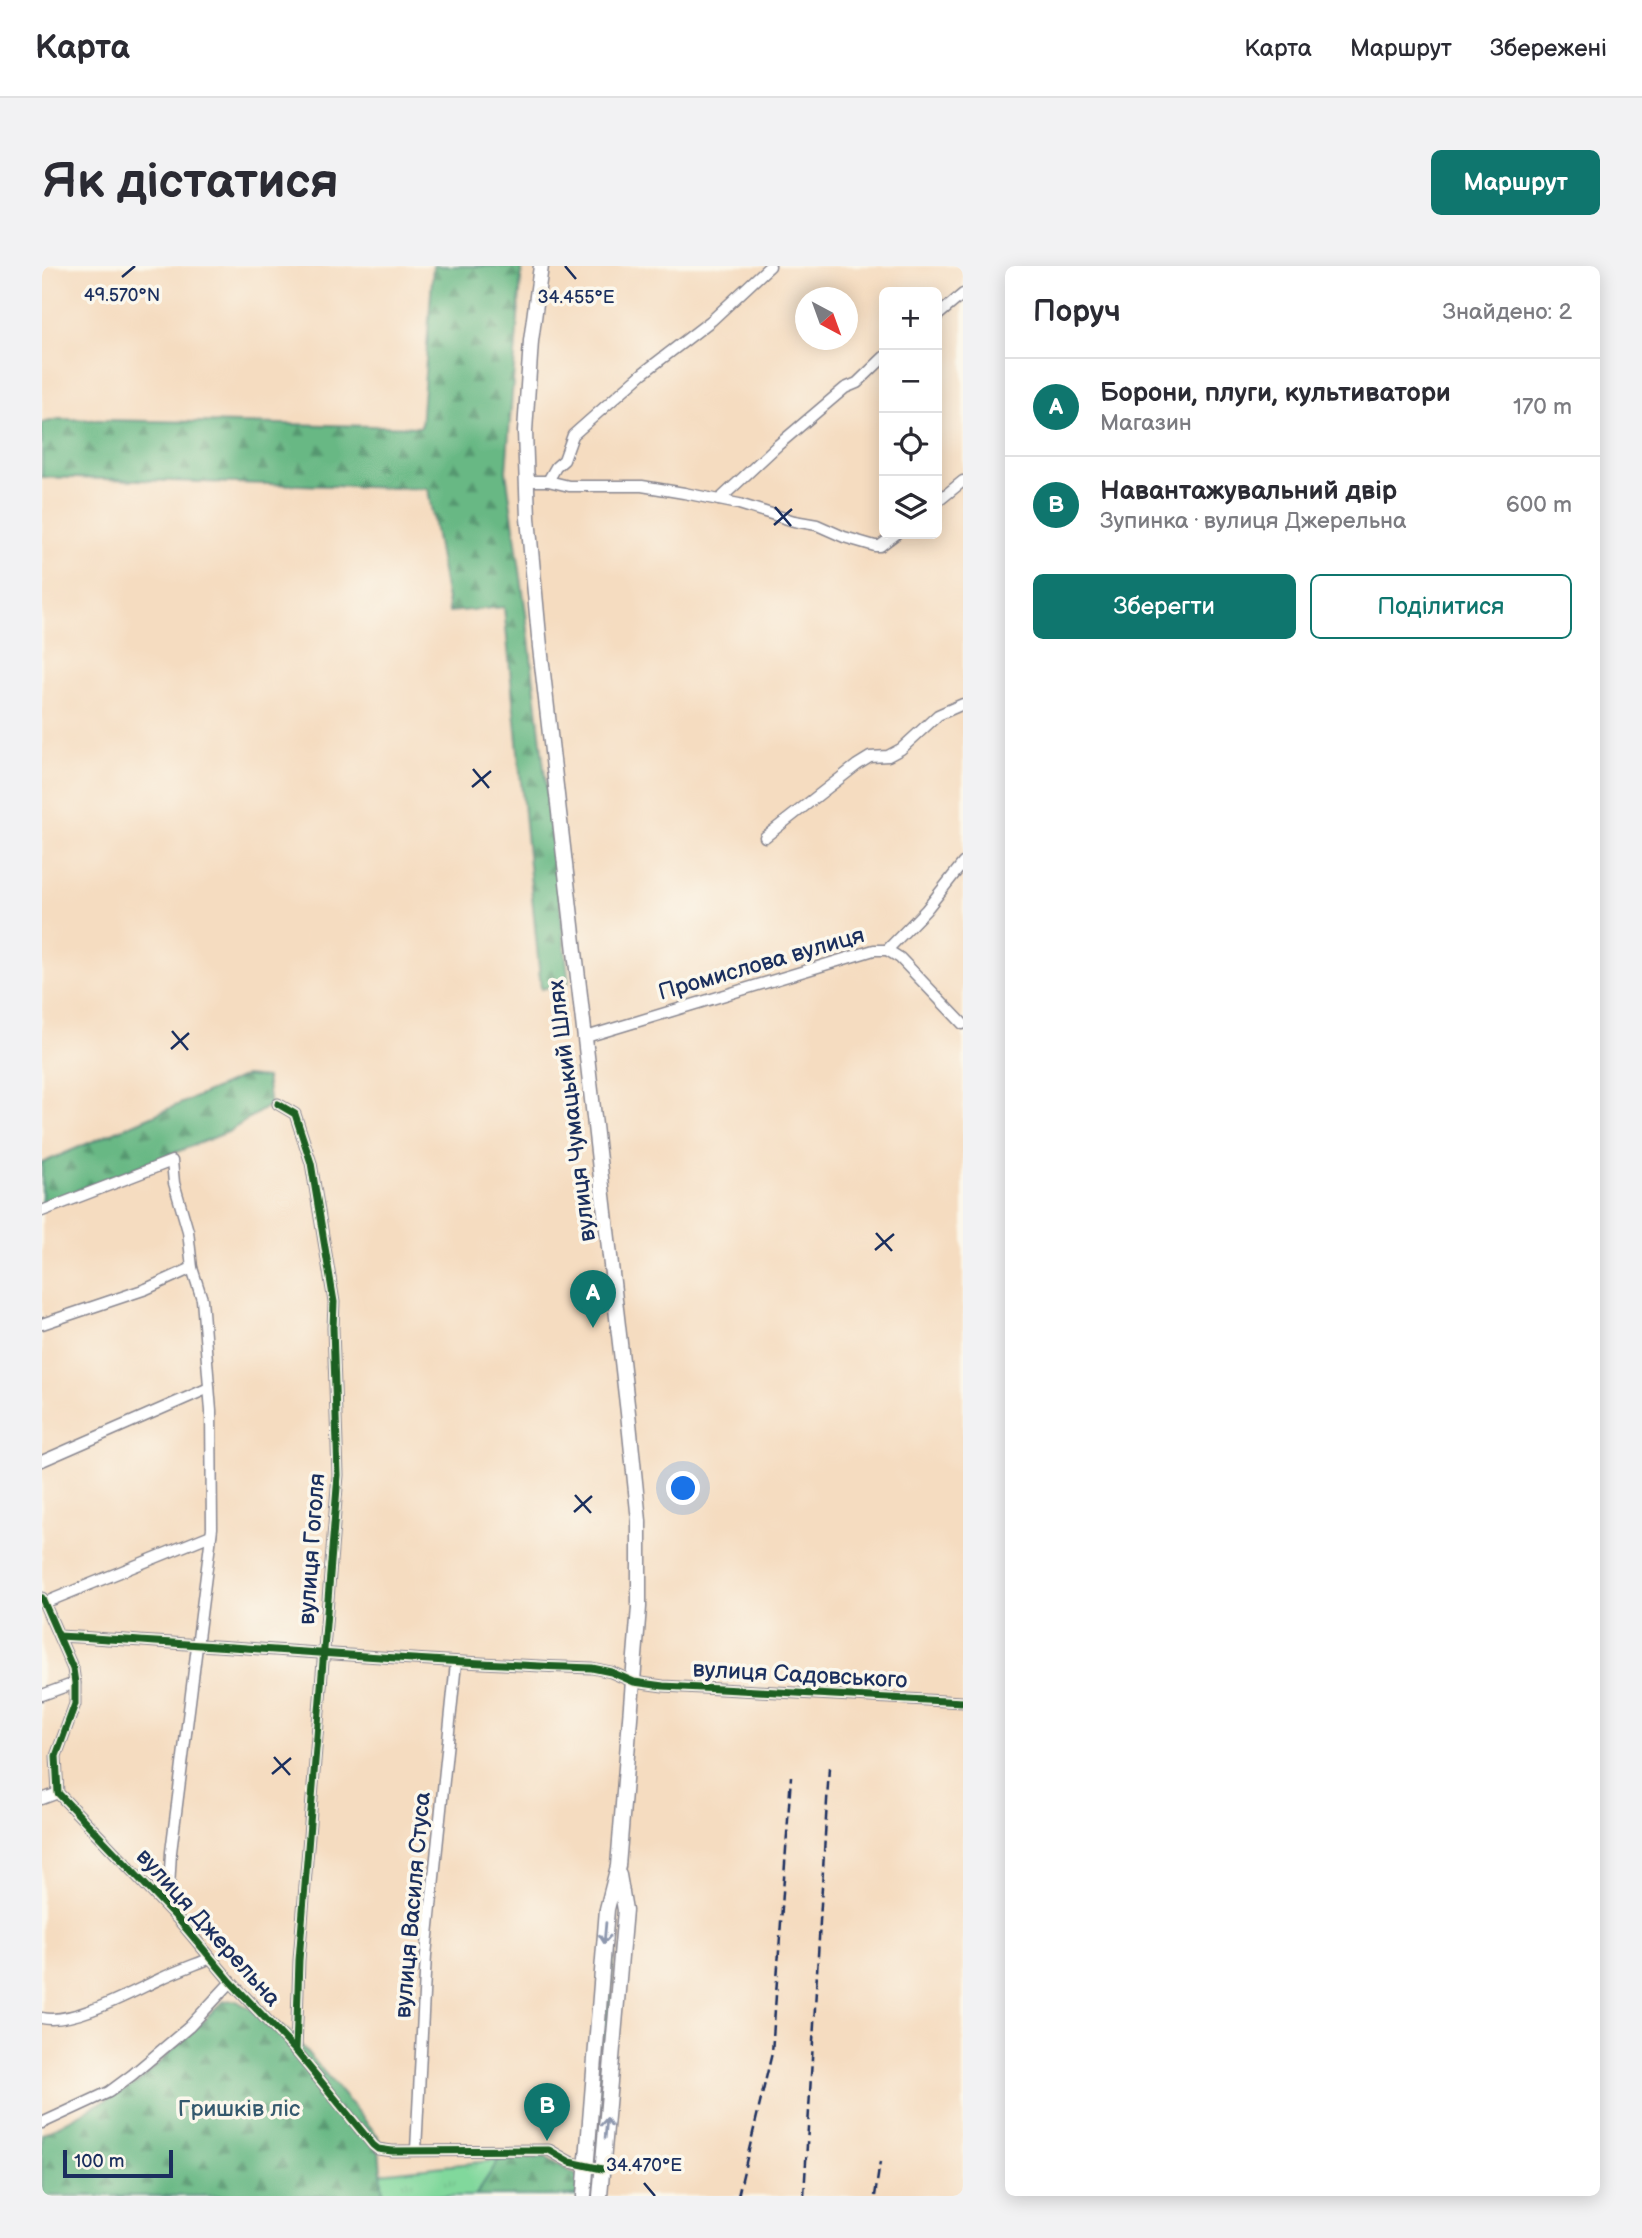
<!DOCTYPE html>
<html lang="uk">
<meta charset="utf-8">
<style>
body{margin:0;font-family:"Balsamiq Sans",sans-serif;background:#f2f2f3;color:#2b2b33}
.controls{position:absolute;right:21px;top:21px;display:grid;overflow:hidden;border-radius:10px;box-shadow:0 4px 18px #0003}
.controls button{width:63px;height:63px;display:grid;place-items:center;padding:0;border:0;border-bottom:2px solid #e1e1e2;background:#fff;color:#2b2b33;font:35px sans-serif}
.compass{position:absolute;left:753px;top:21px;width:63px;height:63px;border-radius:50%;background:#fff;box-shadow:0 4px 18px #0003;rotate:139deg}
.scale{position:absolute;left:21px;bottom:18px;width:110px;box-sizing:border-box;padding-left:7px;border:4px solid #1b2f5e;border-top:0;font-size:19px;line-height:24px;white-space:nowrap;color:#1b2f5e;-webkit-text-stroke:5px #fbf7ec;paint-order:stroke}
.you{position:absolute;left:642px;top:1223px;width:24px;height:24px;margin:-18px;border:5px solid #fff;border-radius:50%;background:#1a73e8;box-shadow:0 0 0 10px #1a73e833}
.badge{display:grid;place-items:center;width:46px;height:46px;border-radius:50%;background:#0f766e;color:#fff;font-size:23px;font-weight:700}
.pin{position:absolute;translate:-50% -58px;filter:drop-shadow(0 2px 4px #0008)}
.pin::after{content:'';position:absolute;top:37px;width:24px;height:21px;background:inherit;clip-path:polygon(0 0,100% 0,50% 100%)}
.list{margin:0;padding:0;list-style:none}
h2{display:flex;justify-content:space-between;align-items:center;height:91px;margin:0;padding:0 28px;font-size:30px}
h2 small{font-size:23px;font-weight:400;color:#7c7c81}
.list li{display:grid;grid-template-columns:46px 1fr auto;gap:21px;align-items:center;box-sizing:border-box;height:98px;padding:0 28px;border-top:2px solid #e1e1e2}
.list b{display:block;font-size:26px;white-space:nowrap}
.list p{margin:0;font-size:23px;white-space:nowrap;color:#7c7c81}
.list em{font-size:23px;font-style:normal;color:#7c7c81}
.actions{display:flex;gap:14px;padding:21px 28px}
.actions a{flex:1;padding:16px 0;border:2px solid #0f766e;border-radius:10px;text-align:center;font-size:24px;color:#0f766e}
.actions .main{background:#0f766e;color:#fff}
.icon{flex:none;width:38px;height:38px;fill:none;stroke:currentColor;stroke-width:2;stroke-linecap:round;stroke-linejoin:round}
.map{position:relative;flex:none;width:921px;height:1930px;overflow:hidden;border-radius:10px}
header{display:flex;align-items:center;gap:42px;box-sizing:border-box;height:98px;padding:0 35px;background:#fff;border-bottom:2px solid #e1e1e2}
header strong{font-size:33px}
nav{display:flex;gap:38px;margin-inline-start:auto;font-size:24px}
.intro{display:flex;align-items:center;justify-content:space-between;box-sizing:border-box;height:168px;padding:0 42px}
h1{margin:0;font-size:49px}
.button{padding:18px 32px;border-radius:10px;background:#0f766e;color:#fff;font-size:24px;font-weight:700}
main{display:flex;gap:42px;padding:0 42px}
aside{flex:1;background:#fff;border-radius:10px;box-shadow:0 4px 18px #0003}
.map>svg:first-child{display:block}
.grass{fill:url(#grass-tufts);stroke:#4e847d;stroke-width:2}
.forest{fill:url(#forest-firs);stroke:#427471;stroke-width:2}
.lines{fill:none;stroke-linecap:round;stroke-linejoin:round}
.minor-casing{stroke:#88868f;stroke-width:13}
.major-casing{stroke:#88868f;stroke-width:17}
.minor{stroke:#fff;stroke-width:10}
.major{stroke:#fff;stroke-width:14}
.rail{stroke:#1b2f5e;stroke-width:2.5;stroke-dasharray:10 5;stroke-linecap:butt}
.cycleway-casing{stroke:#fbf7ec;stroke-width:11}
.cycleway{stroke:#1b5e20;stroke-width:7}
.oneway{stroke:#8d97ae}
.ticks{fill:none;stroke:#1b2f5e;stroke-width:2.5}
.labels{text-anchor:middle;stroke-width:7;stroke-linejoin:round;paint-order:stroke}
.street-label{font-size:23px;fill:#1b2f5e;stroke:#fbf7ec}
.park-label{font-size:23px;fill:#34596e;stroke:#fbf7ec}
.ticks-label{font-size:18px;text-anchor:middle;fill:#1b2f5e;stroke:#fbf7ec;stroke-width:7;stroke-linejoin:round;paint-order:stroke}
</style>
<header>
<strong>Карта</strong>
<nav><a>Карта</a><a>Маршрут</a><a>Збережені</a></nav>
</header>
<div class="intro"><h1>Як дістатися</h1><a class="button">Маршрут</a></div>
<main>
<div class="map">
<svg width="921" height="1930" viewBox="0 0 921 1930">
<defs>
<pattern id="grass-tufts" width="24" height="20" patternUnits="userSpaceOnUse" patternTransform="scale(1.75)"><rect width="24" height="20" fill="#81d89c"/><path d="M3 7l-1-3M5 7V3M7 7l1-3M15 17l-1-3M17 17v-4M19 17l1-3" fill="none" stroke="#6fba89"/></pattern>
<pattern id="forest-firs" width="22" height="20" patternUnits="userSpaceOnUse" patternTransform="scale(1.75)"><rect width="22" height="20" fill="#68b884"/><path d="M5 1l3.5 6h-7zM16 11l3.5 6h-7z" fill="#55966f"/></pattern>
</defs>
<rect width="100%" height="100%" fill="#fbf7ec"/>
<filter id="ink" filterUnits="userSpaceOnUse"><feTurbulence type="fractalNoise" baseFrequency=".0143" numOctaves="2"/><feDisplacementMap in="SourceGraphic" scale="14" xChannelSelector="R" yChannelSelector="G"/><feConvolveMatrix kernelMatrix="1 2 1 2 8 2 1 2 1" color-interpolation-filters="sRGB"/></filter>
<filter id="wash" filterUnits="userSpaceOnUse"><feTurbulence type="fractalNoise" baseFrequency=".00686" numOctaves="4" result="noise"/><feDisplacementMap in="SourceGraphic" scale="28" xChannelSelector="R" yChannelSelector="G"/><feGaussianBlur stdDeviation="1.57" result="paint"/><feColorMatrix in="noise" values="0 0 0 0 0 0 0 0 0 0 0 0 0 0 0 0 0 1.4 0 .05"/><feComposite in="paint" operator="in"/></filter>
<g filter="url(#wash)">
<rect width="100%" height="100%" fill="#f5dcc0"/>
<g class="grass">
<path d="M569,1651L575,1652L558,1885L551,1884Z"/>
<path d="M457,1894L433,1930H341L339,1907Z"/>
</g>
<g class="forest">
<path d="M391,0H480L464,205L484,347L527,717L499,723L462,341L407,346L386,223L0,211V157L17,153L379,161Z"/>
<path d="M203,810L224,812L228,839L186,866L0,938V897Z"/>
<path d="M193,1734L248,1766L336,1870L341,1930H0V1868L96,1817L182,1735Z"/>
<path d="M503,1891L537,1911L535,1930H433L457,1894Z"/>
</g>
</g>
<g filter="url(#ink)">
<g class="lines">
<defs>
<g id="minor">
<path d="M895,50L921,28"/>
<path d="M484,215H506L527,220H600L642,227L697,238L752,255L775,259L802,271L833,280H838L854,268"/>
<path d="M506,215L514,201L522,194L531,169L601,107L670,54L728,0"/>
<path d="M677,234L736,179L803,122L815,117L842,91"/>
<path d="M895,236L921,215"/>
<path d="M723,571L815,499L828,491L846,490L859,483L896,449L921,438"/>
<path d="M845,684L884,644L921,597"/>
<path d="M544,771L832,684H845L858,692L921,758"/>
<path d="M236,838L253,848L269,897L292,1036L291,1062L296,1209L257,1694L254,1785"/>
<path d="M0,945L130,895L132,917L146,965L150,1002L160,1033L169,1145L170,1262L129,1586L126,1641"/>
<path d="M0,1058L104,1023L150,1002"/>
<path d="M0,1195L167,1122"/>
<path d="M0,1332L31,1403L33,1417V1438L14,1490L16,1527L136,1653L189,1716L254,1785L331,1879L336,1883L350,1885L507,1884L528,1896L551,1902"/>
<path d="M2,1337L169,1269"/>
<path d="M17,1370C195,1380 372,1396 550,1402L569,1406L592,1416L621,1420L921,1436"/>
<path d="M0,1429L33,1417"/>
<path d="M0,1533L16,1527"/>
<path d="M0,1752C31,1759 90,1726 118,1713C135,1705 152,1699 169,1692"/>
<path d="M0,1857L67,1826L90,1809L147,1761L189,1716"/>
<path d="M374,1884L384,1689L414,1397"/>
</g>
<g id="major">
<path d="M499,0L489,75L483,165L486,252L498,381L586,1147L597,1255V1341L576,1600L565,1643L542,1930"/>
<path d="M558,1930L583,1644L577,1609"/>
</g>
</defs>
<use href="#minor" class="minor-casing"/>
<use href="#major" class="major-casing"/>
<use href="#minor" class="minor"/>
<use href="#major" class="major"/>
<g class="rail">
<path d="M696,1930L730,1787L749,1510"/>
<path d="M762,1930L787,1501"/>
<path d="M833,1930L838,1896"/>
</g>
<defs>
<g id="cycleway">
<path d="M236,838L253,848L269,897L292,1036L291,1062L296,1209L257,1694L254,1785"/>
<path d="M0,1332L31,1403L33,1417V1438L14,1490L16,1527L136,1653L189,1716L254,1785L331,1879L336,1883L350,1885L507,1884L528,1896L560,1903"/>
<path d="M17,1370C195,1380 372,1396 550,1402L569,1406L592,1416L621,1420L921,1436"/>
</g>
</defs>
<use href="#cycleway" class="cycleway-casing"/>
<use href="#cycleway" class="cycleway"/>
</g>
<defs><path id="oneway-shaft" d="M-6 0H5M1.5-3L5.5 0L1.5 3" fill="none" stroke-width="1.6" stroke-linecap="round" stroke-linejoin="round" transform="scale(1.75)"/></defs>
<g class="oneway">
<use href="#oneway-shaft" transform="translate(563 1667) rotate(95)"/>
<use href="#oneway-shaft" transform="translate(564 1862) rotate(-85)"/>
</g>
</g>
<path class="ticks" d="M523,0L534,13M80,11L93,0M733,241L749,260M732,259L750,243M431,503L447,522M430,521L449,505M130,765L146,784M129,783L147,767M834,967L850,985M833,984L852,968M533,1229L549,1247M532,1246L550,1230M232,1491L248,1509M230,1508L249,1492M602,1917L613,1930"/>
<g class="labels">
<g class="street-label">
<text transform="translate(719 697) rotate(-16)" y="8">Промислова вулиця</text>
<text transform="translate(529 845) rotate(-97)" y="8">вулиця Чумацький Шлях</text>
<text transform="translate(269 1283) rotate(-86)" y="8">вулиця Гоголя</text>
<text transform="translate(758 1408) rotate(3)" y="8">вулиця Садовського</text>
<text transform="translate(370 1639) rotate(-85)" y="8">вулиця Василя Стуса</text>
<text transform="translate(167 1661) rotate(48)" y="8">вулиця Джерельна</text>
</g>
<g class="park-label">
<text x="197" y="1850">Гришків ліс</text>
</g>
</g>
<g class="ticks-label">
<text x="80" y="35">49.570°N</text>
<text x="534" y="37">34.455°E</text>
<text x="602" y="1905">34.470°E</text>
</g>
</svg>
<div class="controls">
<button>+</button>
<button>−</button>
<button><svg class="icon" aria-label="locate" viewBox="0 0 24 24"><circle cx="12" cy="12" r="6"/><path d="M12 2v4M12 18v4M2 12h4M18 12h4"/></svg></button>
<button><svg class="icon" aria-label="layers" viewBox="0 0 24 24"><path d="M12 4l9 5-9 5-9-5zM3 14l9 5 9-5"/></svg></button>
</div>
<svg class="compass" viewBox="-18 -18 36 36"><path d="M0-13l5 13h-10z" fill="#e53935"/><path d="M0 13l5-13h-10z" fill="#7c7c81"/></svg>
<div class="scale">100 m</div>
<div class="you"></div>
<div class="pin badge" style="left:551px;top:1062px">A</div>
<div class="pin badge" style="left:505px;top:1875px">B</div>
</div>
<aside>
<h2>Поруч<small>Знайдено: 2</small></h2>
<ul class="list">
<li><span class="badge">A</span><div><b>Борони, плуги, культиватори</b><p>Магазин</p></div><em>170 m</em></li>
<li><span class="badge">B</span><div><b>Навантажувальний двір</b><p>Зупинка · вулиця Джерельна</p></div><em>600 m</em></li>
</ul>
<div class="actions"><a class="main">Зберегти</a><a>Поділитися</a></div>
</aside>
</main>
